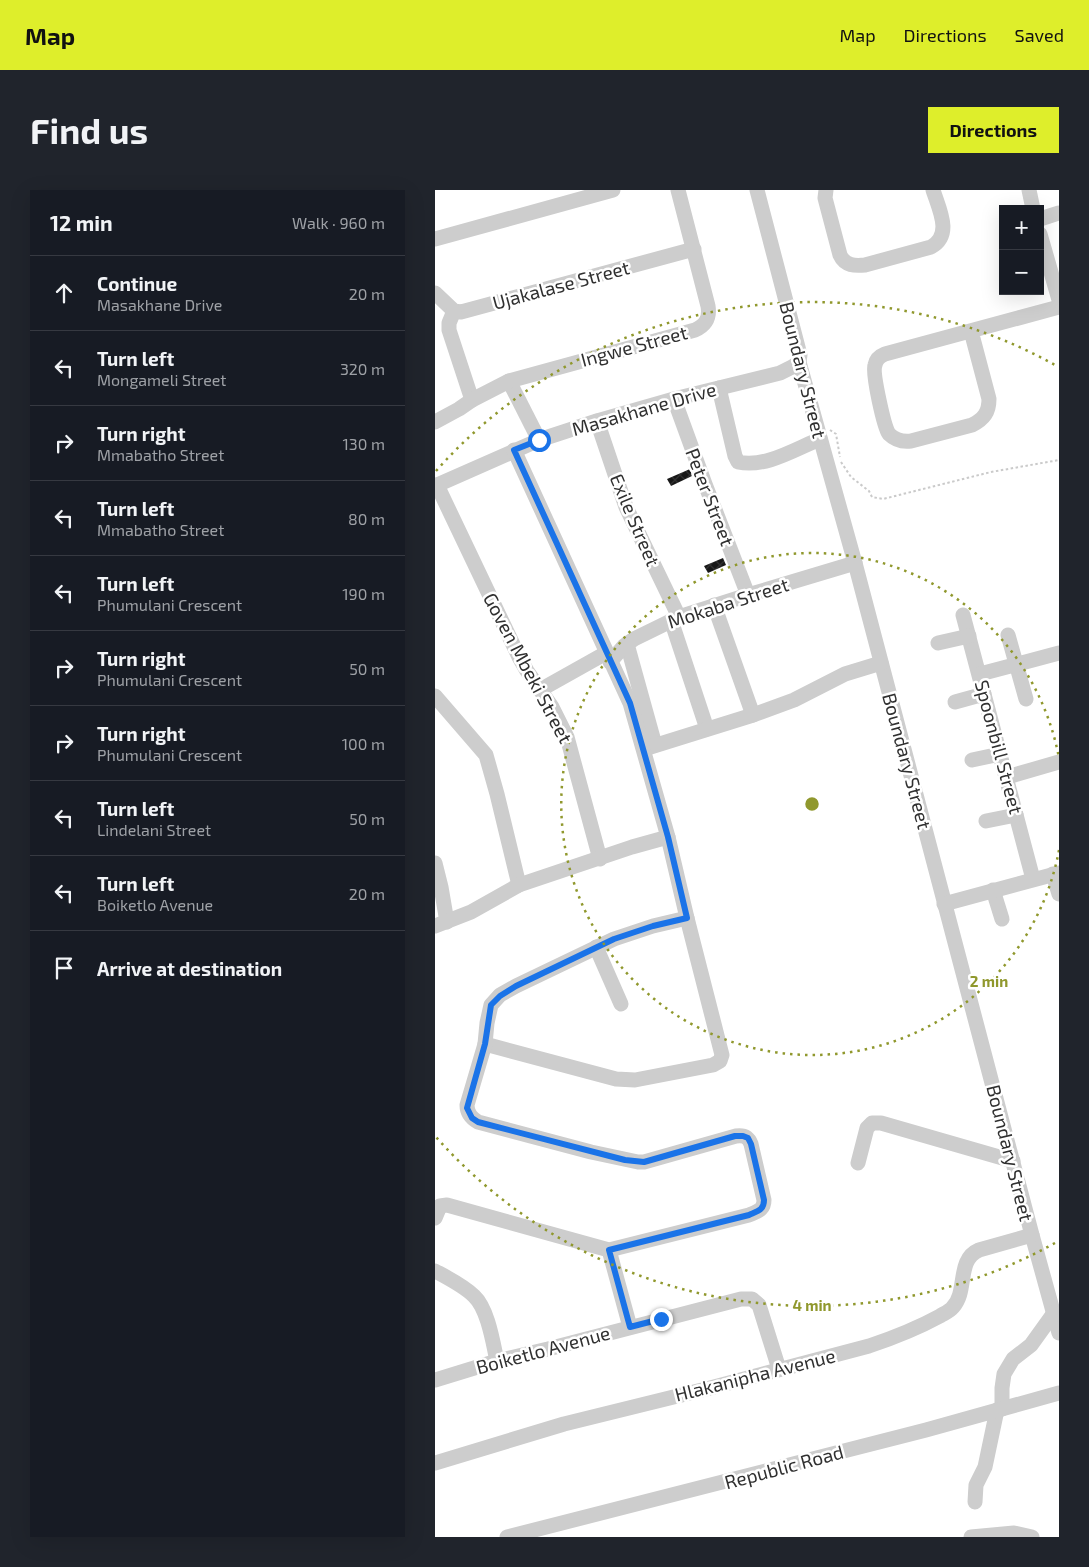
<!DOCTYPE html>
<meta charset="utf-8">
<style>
body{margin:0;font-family:"Exo 2",sans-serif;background:#20242c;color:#f1f3f6}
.controls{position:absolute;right:15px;top:15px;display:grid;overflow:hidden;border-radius:0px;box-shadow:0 5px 20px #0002}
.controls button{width:45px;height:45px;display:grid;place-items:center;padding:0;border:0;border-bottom:1px solid #363941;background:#171b24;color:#f1f3f6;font:25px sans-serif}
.stop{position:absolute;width:15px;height:15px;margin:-11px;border:4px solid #1a73e8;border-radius:50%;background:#fff}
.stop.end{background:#1a73e8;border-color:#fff;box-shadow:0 1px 5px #0008}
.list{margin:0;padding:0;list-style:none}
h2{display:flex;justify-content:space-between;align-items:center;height:65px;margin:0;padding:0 20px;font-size:21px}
h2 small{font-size:16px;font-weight:400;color:#9ea1a6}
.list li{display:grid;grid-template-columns:32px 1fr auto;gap:15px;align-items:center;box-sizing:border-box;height:75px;padding:0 20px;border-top:1px solid #363941}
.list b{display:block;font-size:19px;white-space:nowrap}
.list p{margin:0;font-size:16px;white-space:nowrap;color:#9ea1a6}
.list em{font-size:16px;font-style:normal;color:#9ea1a6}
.icon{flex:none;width:28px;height:28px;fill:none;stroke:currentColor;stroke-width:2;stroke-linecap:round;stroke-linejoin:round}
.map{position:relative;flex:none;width:624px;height:1347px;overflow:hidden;border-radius:0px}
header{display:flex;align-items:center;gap:30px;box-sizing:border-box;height:70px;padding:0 25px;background:#deee2b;color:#111}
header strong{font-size:24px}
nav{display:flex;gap:28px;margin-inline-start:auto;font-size:18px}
.intro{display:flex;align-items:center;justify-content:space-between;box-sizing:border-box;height:120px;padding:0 30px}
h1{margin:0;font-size:35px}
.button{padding:12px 22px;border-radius:0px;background:#deee2b;color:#111;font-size:18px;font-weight:700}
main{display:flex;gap:30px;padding:0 30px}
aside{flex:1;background:#171b24;border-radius:0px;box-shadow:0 5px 20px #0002}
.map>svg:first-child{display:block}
.building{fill:url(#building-cross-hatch)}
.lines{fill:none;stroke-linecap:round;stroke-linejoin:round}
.path{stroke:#cacaca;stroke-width:2;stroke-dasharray:2.5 2.5;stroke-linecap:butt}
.minor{stroke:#cdcdcd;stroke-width:15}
.route{stroke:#1a73e8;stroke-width:6}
.ring{fill:none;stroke:#90982d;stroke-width:2.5;stroke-dasharray:2.5 5}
.labels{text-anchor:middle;stroke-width:5;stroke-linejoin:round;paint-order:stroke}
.street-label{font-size:19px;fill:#303030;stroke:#fff}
.centre{fill:#90982d;stroke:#fff;stroke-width:2.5}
.ring-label{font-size:15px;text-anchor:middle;font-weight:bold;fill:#90982d;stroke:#fff;stroke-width:5;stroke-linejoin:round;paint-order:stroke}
</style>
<header>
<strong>Map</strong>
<nav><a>Map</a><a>Directions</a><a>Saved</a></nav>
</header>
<div class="intro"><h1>Find us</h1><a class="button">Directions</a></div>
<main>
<aside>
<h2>12 min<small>Walk · 960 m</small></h2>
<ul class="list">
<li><svg class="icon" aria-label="ahead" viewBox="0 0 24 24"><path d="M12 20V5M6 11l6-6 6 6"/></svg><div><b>Continue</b><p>Masakhane Drive</p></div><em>20 m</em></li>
<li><svg class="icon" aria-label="left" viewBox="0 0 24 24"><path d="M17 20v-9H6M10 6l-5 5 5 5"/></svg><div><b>Turn left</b><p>Mongameli Street</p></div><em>320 m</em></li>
<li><svg class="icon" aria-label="right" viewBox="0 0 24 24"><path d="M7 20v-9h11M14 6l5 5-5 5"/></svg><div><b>Turn right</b><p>Mmabatho Street</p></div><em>130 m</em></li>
<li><svg class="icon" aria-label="left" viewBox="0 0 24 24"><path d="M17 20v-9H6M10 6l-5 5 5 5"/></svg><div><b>Turn left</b><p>Mmabatho Street</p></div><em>80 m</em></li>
<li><svg class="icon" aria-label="left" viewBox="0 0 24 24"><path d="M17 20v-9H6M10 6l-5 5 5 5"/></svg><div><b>Turn left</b><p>Phumulani Crescent</p></div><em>190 m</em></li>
<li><svg class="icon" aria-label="right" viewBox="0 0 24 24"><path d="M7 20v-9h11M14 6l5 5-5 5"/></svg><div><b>Turn right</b><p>Phumulani Crescent</p></div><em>50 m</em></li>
<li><svg class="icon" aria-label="right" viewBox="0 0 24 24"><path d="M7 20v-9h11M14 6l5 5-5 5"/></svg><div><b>Turn right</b><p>Phumulani Crescent</p></div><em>100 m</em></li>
<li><svg class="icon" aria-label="left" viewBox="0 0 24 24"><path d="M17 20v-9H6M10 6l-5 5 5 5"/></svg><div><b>Turn left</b><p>Lindelani Street</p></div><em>50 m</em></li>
<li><svg class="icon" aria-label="left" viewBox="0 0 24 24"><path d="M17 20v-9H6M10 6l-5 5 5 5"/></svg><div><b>Turn left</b><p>Boiketlo Avenue</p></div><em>20 m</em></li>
<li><svg class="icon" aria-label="arrive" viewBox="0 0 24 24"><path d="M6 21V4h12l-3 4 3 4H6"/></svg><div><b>Arrive at destination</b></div></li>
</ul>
</aside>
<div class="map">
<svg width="624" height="1347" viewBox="0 0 624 1347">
<defs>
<pattern id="building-cross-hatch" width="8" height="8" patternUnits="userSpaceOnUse" patternTransform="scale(1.25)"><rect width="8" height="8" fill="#171717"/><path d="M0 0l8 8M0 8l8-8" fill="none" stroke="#303030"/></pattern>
</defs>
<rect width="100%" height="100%" fill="#fff"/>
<g class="building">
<path d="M255,279L257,286L236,296L232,289Z"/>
<path d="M288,368L291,375L273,383L269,376Z"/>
</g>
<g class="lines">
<g class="path">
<path d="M395,240L401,244L405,267"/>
<path d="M406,272L416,287L434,301L437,307L448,309L556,282L624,270"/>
</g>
<g class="minor">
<path d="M322,0L365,165L364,172L420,373L597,1045L624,1143"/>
<path d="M391,0L390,8L405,65C410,76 420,76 430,75L496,57C518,45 504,19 498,0"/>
<path d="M594,0L598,19"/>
<path d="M605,29L624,23"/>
<path d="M605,44L624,110"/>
<path d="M0,49L178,0"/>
<path d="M0,103L19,121L26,122L259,59"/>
<path d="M19,121L14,133V140L37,210"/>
<path d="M536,141L554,209C554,222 549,229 537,235L476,251C468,252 460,250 454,244C449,237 437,183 440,175C441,169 445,166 450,164L624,117"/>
<path d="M74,191L104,250"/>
<path d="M284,198L300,266L303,272C331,278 360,259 385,249"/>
<path d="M239,209L270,294L313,405"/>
<path d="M162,231L191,317L244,427"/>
<path d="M0,232L24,219L37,210L74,191L260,140C271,135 275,128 273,116L243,0"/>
<path d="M2,295L84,467L92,481L117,517L132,547L165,669"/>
<path d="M0,296L104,250L162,231L239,209L345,183L357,177L364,172"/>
<path d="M279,415L318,525"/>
<path d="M528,425L598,689"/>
<path d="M236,430L272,539"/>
<path d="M573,445L591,509"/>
<path d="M503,453L534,446"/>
<path d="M192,454L220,555"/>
<path d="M175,472L189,456L199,449L244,427L313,405L420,373"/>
<path d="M545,484L624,463"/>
<path d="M105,500L171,463"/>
<path d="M0,506L51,565L62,604L84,695"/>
<path d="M520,512L549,504"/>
<path d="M209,559L318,525L359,510L410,484L446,473"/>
<path d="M537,570L565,564"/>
<path d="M572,587L624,572"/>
<path d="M551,631L581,625"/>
<path d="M0,673L6,697L12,732"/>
<path d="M618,684L624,704"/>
<path d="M558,700L567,729"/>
<path d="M509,714L624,683"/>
<path d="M0,736L36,722L84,695L197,657L233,647"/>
<path d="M161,757L186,814"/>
<path d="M50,854L181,889L200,890L278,875L285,871L287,865L252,728L233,647L195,513L79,260"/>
<path d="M423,973L432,938L437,933H446L578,971"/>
<path d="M0,1028L5,1016L12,1015L174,1060L314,1025C323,1021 329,1020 329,1010L316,954C313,946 308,945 301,946L209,972H203L156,962L43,932C36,928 32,923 32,915L50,854L52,833L56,815L65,805L81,796L179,749L218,736L252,728"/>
<path d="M174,1060L195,1137"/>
<path d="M0,1081C13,1088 29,1096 39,1106C53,1119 58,1153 62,1171"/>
<path d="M0,1190L62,1171L113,1159L306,1109H317L324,1115L344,1179"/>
<path d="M567,1219V1198L569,1184L578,1169L596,1155L619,1123"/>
<path d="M0,1273L129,1234L275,1198L434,1156C458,1148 483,1138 505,1126C510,1123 515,1121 518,1117C533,1101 521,1070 544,1060L597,1045"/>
<path d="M540,1312L541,1295L550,1277L562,1220"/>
<path d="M72,1347L491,1240L624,1203"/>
<path d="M536,1347L579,1343L597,1347"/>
</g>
</g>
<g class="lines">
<path class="route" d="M104,250L79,260L195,513L233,647L252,728L218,736L179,749L81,796L65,806L56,815L50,854L32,918L37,928L43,932L190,970L209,972L300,946H308L313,948L316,954L329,1010C329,1020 323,1021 314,1025L174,1060L195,1137L226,1129"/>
</g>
<g class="ring">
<path d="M624 660A251 251 0 1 1 624 568"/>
<path d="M620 1053A502 502 0 0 1 1 947M1 281A502 502 0 0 1 620 175"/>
</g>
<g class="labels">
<g class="street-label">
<text transform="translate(126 95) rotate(-15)" y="7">Ujakalase Street</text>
<text transform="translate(199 156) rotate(-15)" y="7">Ingwe Street</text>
<text transform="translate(368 180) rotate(76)" y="7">Boundary Street</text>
<text transform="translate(209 219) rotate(-16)" y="7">Masakhane Drive</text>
<text transform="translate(275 307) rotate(69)" y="7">Peter Street</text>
<text transform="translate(200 330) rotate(67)" y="7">Exile Street</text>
<text transform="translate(293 413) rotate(-18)" y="7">Mokaba Street</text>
<text transform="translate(93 478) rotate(62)" y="7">Goven Mbeki Street</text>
<text transform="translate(564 557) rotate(75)" y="7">Spoonbill Street</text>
<text transform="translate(472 571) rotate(75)" y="7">Boundary Street</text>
<text transform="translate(575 963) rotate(76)" y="7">Boundary Street</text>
<text transform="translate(108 1160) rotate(-15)" y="7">Boiketlo Avenue</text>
<text transform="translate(320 1185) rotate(-14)" y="7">Hlakanipha Avenue</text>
<text transform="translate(349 1277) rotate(-15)" y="7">Republic Road</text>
</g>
</g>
<circle cx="377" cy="614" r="8" class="centre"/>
<g class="ring-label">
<text x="554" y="797">2 min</text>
<text x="377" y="1121">4 min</text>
</g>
</svg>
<div class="controls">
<button>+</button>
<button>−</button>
</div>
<div class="stop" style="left:104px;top:250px"></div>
<div class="stop end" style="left:226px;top:1129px"></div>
</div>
</main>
